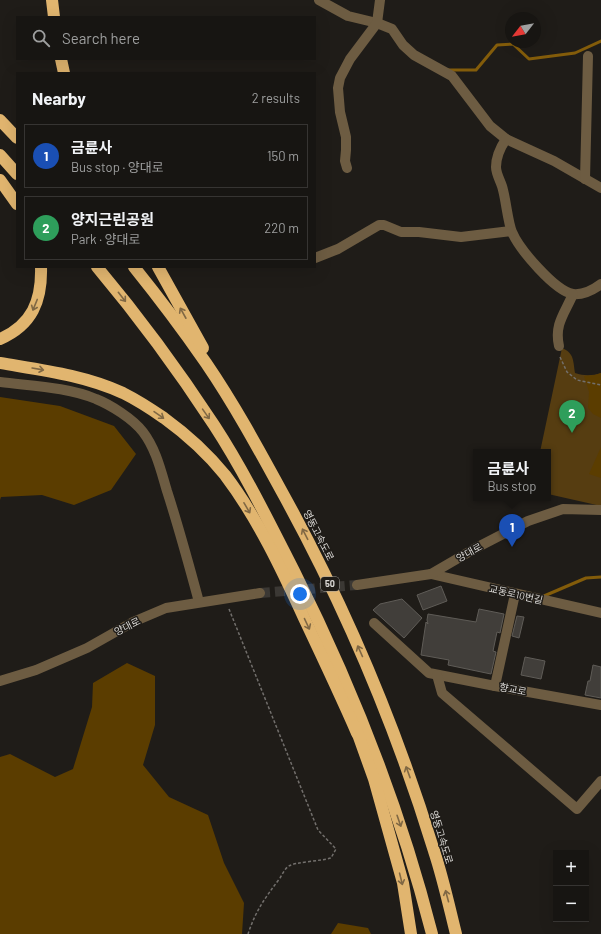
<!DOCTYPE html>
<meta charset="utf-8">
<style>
body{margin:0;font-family:Barlow,"Noto Sans KR",sans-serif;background:#242220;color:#f1f3f6}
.controls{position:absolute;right:12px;bottom:12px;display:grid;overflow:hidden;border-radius:0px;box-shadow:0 4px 16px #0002}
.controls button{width:36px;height:36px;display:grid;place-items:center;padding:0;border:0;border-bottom:1px solid #363432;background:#171512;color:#f1f3f6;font:20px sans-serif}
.compass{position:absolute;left:505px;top:12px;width:36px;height:36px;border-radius:50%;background:#171512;box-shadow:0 4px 16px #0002;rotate:239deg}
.you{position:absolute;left:300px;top:594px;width:14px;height:14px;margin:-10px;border:3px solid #fff;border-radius:50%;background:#1a73e8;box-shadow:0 0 0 6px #1a73e833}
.badge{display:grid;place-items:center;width:26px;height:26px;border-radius:50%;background:#0f766e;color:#fff;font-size:13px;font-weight:700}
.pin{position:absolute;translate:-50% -33px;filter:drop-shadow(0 1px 2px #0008)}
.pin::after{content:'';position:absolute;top:21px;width:14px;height:12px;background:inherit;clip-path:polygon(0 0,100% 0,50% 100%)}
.popup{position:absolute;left:473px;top:449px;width:78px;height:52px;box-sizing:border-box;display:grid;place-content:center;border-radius:0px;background:#171512;filter:drop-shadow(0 1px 3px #0005);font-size:13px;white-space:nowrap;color:#9e9f9f}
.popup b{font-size:15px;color:#f1f3f6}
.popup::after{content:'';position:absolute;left:50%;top:100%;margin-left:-8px;border:8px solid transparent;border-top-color:#171512}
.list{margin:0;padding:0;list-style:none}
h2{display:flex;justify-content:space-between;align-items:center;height:52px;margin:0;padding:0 16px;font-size:17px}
h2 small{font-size:13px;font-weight:400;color:#9e9f9f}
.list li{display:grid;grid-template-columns:26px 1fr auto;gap:12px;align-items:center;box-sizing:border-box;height:64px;margin:0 8px 8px;padding:0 8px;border:1px solid #363432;border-radius:0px}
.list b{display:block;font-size:15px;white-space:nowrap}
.list p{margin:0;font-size:13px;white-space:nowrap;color:#9e9f9f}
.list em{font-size:13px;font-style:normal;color:#9e9f9f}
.icon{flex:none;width:22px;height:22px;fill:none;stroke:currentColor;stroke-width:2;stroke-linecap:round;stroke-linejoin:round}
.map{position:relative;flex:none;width:601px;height:934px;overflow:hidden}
.search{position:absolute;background:#171512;box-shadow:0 4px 16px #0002;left:16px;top:16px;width:300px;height:44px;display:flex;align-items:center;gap:10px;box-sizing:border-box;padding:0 14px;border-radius:0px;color:#9e9f9f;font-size:15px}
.panel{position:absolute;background:#171512;box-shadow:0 4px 16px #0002;left:16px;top:72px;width:300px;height:196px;border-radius:0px}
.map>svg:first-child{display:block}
.green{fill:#563d11}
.forest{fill:#5b3d00}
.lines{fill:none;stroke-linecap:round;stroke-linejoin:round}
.stream{stroke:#835c0a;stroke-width:3}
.building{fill:#413e3a;stroke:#5f5c57}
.tertiary-tunnel{stroke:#3b3834;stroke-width:10;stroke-dasharray:10 5;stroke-linecap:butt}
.path{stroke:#726f6c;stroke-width:1.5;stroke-dasharray:3 2;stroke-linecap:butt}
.minor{stroke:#6d5c42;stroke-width:10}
.tertiary{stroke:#6d5c42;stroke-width:10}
.motorway{stroke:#e1b56f;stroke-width:12}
.oneway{stroke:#806844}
.labels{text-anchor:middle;stroke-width:3;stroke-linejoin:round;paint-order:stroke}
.shield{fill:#1f1c18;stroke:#a19f9c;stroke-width:1}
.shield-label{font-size:9px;font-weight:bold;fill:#d9d7d4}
.street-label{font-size:10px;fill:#d9d7d4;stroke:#1f1c18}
</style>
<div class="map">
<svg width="601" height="934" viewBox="0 0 601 934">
<rect width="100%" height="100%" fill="#1f1c18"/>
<path class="green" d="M562,348C574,353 573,360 575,373C584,376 592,376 601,373V506L548,494V452H540Z"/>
<g class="forest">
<path d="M601,373V418L593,414L588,408L589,392L584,376L595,375Z"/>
<path d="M0,397L60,406L114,426L136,454L111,490L74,505L42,495L1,497L0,500Z"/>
<path d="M601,447V478L589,474Z"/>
<path d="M127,663L155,676V725L143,765L169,797L208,815L224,863L244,903L242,934H0V757L10,754L55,777L73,769L92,707L93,683Z"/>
<path d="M338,923L368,928L371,934H331Z"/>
</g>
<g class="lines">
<g class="stream">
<path d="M447,70H476L497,45L513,44L529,59L575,53L601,41"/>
<path d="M544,596L586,578L601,577"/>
</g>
</g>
<g class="building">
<path d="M441,586L447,601L423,610L417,595Z"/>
<path d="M402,599L422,618L404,638L373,610L380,604Z"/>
<path d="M479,609L504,614L500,633L497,632L493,651L496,652L491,674L448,665L449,660L421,655L426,622L428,624L427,620L428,614L476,622Z"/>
<path d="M517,616L524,617L519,638L512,636Z"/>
<path d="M525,657L545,661L541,679L521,675Z"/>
<path d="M593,665L601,667V698L585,695L588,681H590Z"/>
</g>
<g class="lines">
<path class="tertiary-tunnel" d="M260,593L357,585"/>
<g class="path">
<path d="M560,357L567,372L577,380L601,385"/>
<path d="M229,609L318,830L336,849L331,858C321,861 295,862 289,866C285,868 282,875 280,878C265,898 256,910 248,934"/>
</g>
<g class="minor">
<path d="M319,0L348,16L377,23L392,29L403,45L414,55L452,76L490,126L506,139L554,161L601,188"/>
<path d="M506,139C500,148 496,156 496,167C496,175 502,183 503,190C506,201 508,223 512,232C519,249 555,291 573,294C583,295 593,290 601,284"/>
<path d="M347,168L345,161L346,150V137L340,112L338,88L340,78L350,59L377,23L380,0"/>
<path d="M585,179L588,56"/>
<path d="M315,258L338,249L379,225H384L401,232H419L461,237L511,231"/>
<path d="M559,346C554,324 565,313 573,294"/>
<path d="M0,382C31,386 68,387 96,399C111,405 133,419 143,432C156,449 161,471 167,491C179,528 189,565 199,602"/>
<path d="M431,574L601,613"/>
<path d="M515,594L495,686L601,705"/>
<path d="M374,623L429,673L495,686"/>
<path d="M437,675L442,693L577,809L601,781"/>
</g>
<g class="tertiary">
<path d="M357,585L431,574L474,549L528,521L563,509L601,510"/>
<path d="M0,681L36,670L87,648L133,622L166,608L260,593"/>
</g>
<g class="motorway">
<path d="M52,0L54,17"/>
<path d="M61,59L64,73"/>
<path d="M0,120L17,138"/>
<path d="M0,155L17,174"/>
<path d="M0,180L17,204"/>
<path d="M97,267C139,317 178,370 214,425C244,471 269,522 294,571C352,687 400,808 432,934"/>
<path d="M134,267C159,298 183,330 206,363C234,404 258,448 282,492C345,606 396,727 434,851C443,878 449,906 456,934"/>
<path d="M158,267L203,348"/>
<path d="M0,339C32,325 42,301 41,267"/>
<path d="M0,363C41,370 84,375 123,393C137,400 151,409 164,418C186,434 208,454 225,475C257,517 282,570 304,618C322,656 340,694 357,733"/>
<path d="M355,726L374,779L403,883L411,934"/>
</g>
</g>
<defs><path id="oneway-shaft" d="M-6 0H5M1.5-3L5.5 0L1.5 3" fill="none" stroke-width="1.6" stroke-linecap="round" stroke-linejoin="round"/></defs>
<g class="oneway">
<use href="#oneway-shaft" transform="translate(122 297) rotate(52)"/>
<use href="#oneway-shaft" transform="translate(35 305) rotate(112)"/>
<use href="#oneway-shaft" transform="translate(183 313) rotate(-119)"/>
<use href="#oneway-shaft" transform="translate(38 369) rotate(10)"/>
<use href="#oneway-shaft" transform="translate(206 414) rotate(55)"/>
<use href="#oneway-shaft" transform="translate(159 415) rotate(35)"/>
<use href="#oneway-shaft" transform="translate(247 508) rotate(60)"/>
<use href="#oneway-shaft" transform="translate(305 534) rotate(-117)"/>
<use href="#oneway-shaft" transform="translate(307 624) rotate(65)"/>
<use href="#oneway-shaft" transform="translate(360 651) rotate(-114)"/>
<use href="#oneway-shaft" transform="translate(408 772) rotate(-110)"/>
<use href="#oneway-shaft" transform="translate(399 821) rotate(71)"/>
<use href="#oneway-shaft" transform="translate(401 879) rotate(76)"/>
<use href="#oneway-shaft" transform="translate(447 896) rotate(-105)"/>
</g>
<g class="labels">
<rect class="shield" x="321" y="577" width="18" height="14" rx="3"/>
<g class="shield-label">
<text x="330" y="587">50</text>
</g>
<g class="street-label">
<text transform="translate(319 535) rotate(63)" y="4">영동고속도로</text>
<text transform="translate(469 552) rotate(-29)" y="4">양대로</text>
<text transform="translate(516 594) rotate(13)" y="4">교동로10번길</text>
<text transform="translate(127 626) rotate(-27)" y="4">양대로</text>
<text transform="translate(513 689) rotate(11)" y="4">향교로</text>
<text transform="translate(442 837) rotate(73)" y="4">영동고속도로</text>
</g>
</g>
</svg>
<div class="controls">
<button>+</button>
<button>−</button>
</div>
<svg class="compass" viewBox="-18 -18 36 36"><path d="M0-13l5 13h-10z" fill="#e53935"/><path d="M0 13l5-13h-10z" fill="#9e9f9f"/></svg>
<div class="you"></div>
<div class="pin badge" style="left:512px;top:547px;background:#1a4fb4">1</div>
<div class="popup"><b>금륜사</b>Bus stop</div>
<div class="pin badge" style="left:572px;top:433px;background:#2e9e5b">2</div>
<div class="search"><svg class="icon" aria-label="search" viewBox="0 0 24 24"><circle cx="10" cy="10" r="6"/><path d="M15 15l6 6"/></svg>Search here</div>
<section class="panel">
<h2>Nearby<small>2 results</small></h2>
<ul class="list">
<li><span class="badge" style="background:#1a4fb4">1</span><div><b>금륜사</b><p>Bus stop · 양대로</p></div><em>150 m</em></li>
<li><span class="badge" style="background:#2e9e5b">2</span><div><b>양지근린공원</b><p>Park · 양대로</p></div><em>220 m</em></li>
</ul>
</section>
</div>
